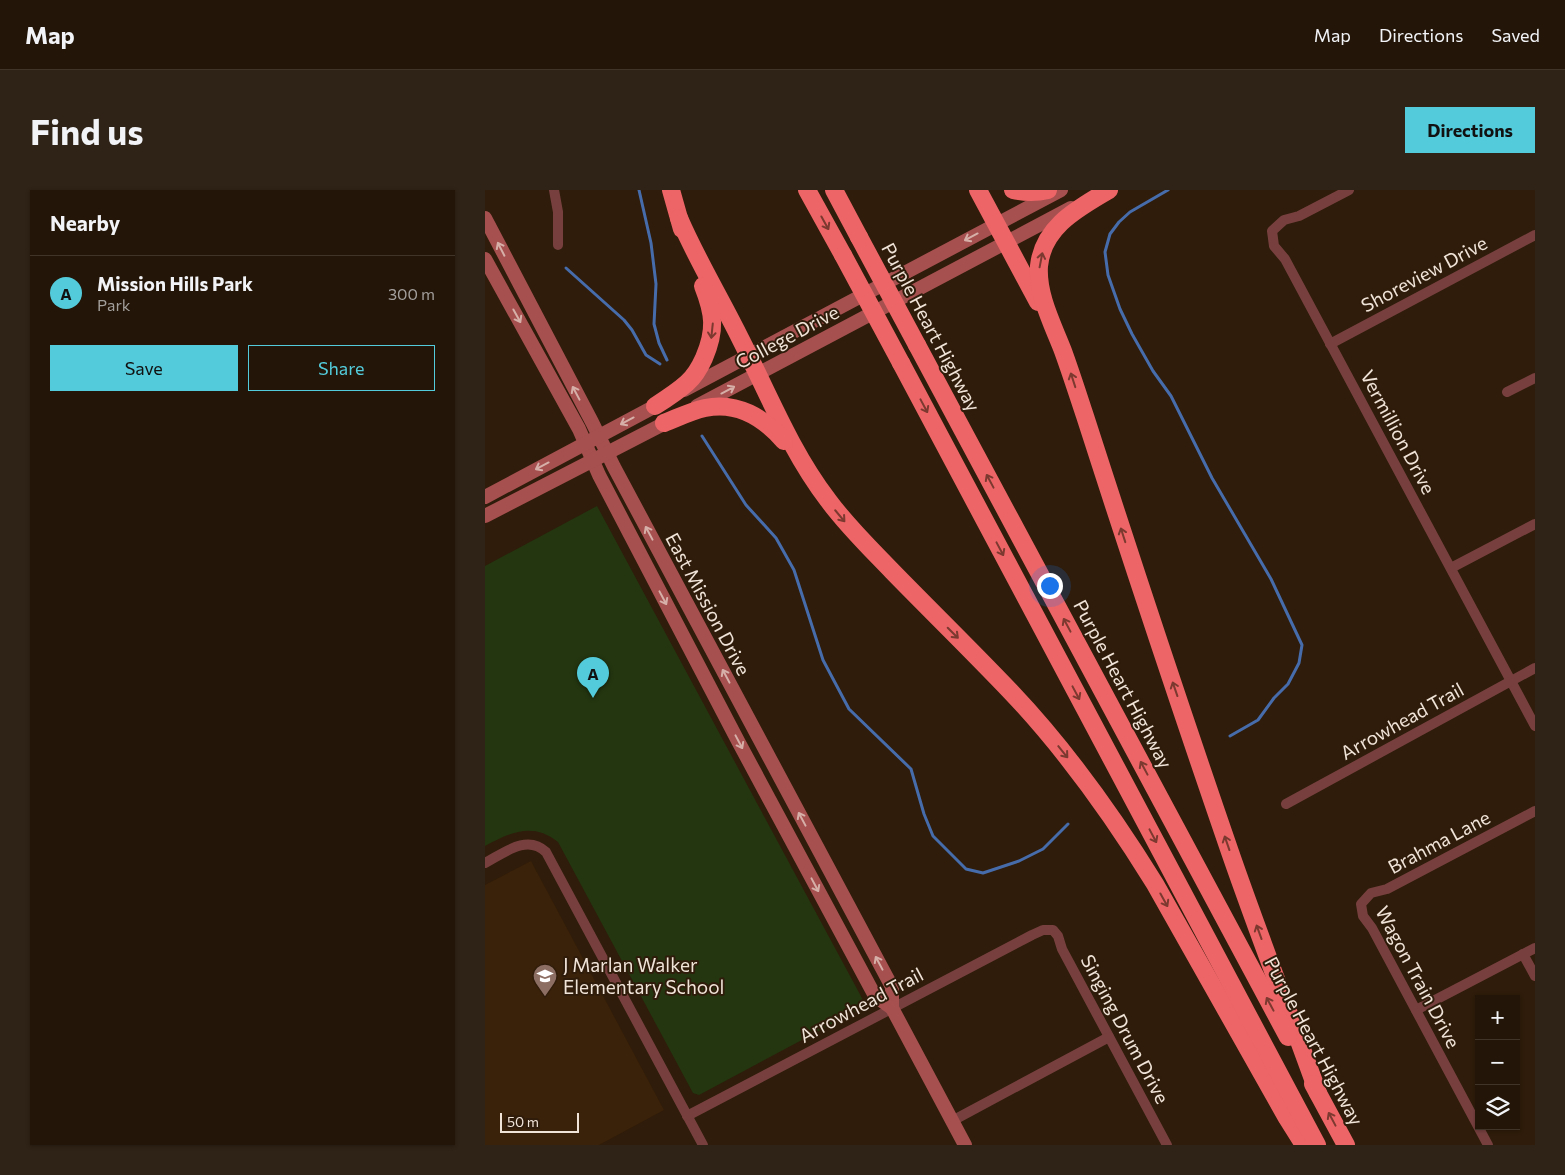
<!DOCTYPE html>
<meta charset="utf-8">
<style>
body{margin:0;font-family:Commissioner,sans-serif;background:#2f2216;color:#f1f3f6}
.controls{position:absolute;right:15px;bottom:15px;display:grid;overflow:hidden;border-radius:0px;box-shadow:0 1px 4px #0004}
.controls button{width:45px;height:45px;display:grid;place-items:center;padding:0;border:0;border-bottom:1px solid #403429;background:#231508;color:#f1f3f6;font:25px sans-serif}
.scale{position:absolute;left:15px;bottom:12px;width:79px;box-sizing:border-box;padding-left:5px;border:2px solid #f0e3d8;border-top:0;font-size:14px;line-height:18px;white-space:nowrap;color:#f0e3d8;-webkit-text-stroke:4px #2f1c0a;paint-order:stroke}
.you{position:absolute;left:564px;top:395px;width:18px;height:18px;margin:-12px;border:4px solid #fff;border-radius:50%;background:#1a73e8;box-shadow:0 0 0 8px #1a73e833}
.badge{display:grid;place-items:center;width:32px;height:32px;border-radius:50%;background:#53cbda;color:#111;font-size:16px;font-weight:700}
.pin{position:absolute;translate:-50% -41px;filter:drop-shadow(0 1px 2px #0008)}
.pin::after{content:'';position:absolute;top:26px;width:18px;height:15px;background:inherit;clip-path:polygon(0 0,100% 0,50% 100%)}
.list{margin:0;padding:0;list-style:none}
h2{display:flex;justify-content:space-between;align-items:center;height:65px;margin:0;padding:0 20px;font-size:21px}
h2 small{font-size:16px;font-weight:400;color:#a39f9c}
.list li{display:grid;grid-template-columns:32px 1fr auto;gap:15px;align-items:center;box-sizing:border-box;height:75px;padding:0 20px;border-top:1px solid #403429}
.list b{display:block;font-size:19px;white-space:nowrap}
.list p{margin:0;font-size:16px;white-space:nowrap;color:#a39f9c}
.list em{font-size:16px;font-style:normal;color:#a39f9c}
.actions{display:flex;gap:10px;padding:15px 20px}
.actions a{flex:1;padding:11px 0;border:1px solid #53cbda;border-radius:0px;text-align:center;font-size:18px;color:#53cbda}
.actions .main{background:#53cbda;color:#111}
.icon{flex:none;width:28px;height:28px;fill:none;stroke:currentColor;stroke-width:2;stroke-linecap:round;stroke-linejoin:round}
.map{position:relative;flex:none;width:1050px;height:955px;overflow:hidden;border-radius:0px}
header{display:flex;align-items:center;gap:30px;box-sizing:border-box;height:70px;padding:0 25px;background:#231508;border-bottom:1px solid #403429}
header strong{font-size:24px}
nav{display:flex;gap:28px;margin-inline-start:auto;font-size:18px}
.intro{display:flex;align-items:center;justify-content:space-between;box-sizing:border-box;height:120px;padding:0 30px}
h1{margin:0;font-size:35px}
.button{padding:12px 22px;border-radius:0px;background:#53cbda;color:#111;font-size:18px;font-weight:700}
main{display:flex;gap:30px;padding:0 30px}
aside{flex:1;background:#231508;border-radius:0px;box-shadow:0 1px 4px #0004}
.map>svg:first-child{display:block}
.built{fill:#3a2109}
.green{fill:#233610}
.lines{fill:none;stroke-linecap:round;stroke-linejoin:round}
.stream{stroke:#476cab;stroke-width:3}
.street{stroke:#77403f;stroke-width:10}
.secondary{stroke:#a65050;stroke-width:14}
.highway{stroke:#ed6567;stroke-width:18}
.highway-bridge{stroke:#ed6567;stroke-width:18}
.oneway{stroke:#7b392f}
.oneway2{stroke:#d6b0a8}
.labels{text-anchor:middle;stroke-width:4;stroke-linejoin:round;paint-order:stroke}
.street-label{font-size:19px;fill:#f0e3d8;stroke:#2f1c0a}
.poi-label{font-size:19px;fill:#f0e3d8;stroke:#2f1c0a;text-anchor:start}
</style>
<header>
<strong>Map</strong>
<nav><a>Map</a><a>Directions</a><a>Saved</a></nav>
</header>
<div class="intro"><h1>Find us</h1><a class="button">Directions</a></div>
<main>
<aside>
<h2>Nearby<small></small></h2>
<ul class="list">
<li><span class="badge">A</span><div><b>Mission Hills Park</b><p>Park</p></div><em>300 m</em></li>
</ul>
<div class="actions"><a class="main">Save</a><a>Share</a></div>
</aside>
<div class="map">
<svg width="1050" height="955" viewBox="0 0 1050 955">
<rect width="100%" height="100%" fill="#2f1c0a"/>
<path class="built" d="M46,671L179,920L114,955H0V695Z"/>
<path class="green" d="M112,316L378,810L375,819L214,905L208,903L73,652C48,632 26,642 0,656V376Z"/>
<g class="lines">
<g class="stream">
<path d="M154,0L166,53L171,94L169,134L174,153L182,170"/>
<path d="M683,0L645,22L634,32L625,44L620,62L623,85L635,119L647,144L668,181L686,206L727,288L786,389L817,455L814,473L803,494L789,508L773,530L745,546"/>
<path d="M81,78L139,130L147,140L161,165L175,174"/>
<path d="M217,246L261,315L291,348L309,380L338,470L364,519L426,579L439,624L448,646L481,679L498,683L534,671L558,659L583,634"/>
</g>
<g class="street">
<path d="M69,0L73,22V55"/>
<path d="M864,0L814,26L799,30L787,41L789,56L800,69L1050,536"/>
<path d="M845,154L1050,45"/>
<path d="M1022,202L1050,188"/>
<path d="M966,378L1050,334"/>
<path d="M801,614L1050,478"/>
<path d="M0,673C19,663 42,644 61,662L218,955"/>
<path d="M1038,764L1050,786"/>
<path d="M931,820L1050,758"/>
<path d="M202,926L547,745L558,740H568L573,746L577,759L682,955"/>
<path d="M467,931L624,847"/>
<path d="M1003,955L887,738L878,726L876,714L886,703L902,699L1050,621"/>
</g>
<g class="secondary">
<path d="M0,28L107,232L129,277L407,797V818"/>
<path d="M0,69L94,239L114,285L253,551L390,806L407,818L480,955"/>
<path d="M199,200L576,0"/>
<path d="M212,216L586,18"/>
<path d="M0,307L178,212"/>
<path d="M0,326L188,229"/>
</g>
<g class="highway">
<path d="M186,0L197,39"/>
<path d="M322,0L358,65"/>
<path d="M349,0L374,47"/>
<path d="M493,0L553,112"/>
<path d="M528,0C541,3 551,3 563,0"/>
<path d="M624,0C594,18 558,36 554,76C552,105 568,135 578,161C586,183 593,205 600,226C647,372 695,517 745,662C773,743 804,822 833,903"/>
<path d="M194,28C212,70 236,109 256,150C283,203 306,262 343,310C362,336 385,358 407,381C446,421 487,461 526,502C581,560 628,626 670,694L802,928L819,955"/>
<path d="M432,155L803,847"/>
<path d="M416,173L832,955"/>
<path d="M170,216C181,209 192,202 202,193C210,186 215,177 219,168C231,140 229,124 218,96"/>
<path d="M179,233C192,228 206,221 220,218C252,211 279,228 299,251"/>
<path d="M828,894L861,955"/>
</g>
<g class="highway-bridge">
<path d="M374,47L432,155"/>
<path d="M358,65L416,173"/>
</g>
</g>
<defs><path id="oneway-shaft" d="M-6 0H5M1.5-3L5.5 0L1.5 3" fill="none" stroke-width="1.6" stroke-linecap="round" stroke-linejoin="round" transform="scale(1.25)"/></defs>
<g class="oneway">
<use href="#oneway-shaft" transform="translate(340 33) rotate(61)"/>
<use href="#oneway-shaft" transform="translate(556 70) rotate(-79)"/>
<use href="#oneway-shaft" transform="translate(227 141) rotate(96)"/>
<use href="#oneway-shaft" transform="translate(588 190) rotate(-108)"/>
<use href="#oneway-shaft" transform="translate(439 216) rotate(62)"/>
<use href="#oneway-shaft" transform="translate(505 291) rotate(-118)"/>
<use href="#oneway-shaft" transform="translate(355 326) rotate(50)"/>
<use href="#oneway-shaft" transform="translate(638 345) rotate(-108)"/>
<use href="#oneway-shaft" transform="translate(515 359) rotate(62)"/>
<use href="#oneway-shaft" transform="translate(582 435) rotate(-118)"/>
<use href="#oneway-shaft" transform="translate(468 443) rotate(45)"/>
<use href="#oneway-shaft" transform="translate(690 499) rotate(-109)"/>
<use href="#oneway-shaft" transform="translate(591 503) rotate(62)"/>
<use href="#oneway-shaft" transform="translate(578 562) rotate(51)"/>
<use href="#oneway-shaft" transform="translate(659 578) rotate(-118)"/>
<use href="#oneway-shaft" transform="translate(668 646) rotate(62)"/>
<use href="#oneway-shaft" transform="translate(742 653) rotate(-109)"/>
<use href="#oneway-shaft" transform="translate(679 710) rotate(61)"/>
<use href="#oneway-shaft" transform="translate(774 742) rotate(-110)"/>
<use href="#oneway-shaft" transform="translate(785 814) rotate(-118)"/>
<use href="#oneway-shaft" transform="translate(847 929) rotate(-118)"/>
</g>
<g class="oneway2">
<use href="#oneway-shaft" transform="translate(486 47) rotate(152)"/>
<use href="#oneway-shaft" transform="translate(16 59) rotate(-117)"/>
<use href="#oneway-shaft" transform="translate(32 126) rotate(61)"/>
<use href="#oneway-shaft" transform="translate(243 200) rotate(-28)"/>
<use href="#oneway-shaft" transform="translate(91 203) rotate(-118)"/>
<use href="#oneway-shaft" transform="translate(142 231) rotate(152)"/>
<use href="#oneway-shaft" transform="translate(57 276) rotate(152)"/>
<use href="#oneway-shaft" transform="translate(164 343) rotate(-118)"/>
<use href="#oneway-shaft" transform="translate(178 408) rotate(62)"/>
<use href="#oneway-shaft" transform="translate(241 486) rotate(-118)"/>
<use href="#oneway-shaft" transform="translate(254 552) rotate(62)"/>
<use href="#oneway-shaft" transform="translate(317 629) rotate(-118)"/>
<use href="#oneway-shaft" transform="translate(330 695) rotate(62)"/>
<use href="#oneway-shaft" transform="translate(394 773) rotate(-118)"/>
</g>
<defs>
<symbol id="school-pin" viewBox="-11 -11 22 30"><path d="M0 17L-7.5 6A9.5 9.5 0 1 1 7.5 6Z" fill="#8d6e63" stroke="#2f1c0a"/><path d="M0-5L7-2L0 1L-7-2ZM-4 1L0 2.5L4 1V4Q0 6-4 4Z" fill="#fff"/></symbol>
</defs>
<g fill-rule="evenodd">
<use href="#school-pin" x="46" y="772" width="28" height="38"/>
</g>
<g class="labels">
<g class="street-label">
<text transform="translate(939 84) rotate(-28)" y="7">Shoreview Drive</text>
<text transform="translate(446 137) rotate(62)" y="7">Purple Heart Highway</text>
<text transform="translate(302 147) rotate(-28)" y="7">College Drive</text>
<text transform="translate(913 242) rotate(62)" y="7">Vermillion Drive</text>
<text transform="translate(223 414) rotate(62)" y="7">East Mission Drive</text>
<text transform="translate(638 494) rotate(62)" y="7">Purple Heart Highway</text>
<text transform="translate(917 531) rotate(-29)" y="7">Arrowhead Trail</text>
<text transform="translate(954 652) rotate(-28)" y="7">Brahma Lane</text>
<text transform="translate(933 787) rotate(62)" y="7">Wagon Train Drive</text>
<text transform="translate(376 815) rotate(-28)" y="7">Arrowhead Trail</text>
<text transform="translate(640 839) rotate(62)" y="7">Singing Drum Drive</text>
<text transform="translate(829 851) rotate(62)" y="7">Purple Heart Highway</text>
</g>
<g class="poi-label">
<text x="78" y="782">J Marlan Walker<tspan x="78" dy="22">Elementary School</tspan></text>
</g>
</g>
</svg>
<div class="controls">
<button>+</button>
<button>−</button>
<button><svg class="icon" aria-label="layers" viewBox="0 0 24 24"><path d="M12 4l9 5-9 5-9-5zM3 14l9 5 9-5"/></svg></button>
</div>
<div class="scale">50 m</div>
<div class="you"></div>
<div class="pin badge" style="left:108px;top:508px">A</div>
</div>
</main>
